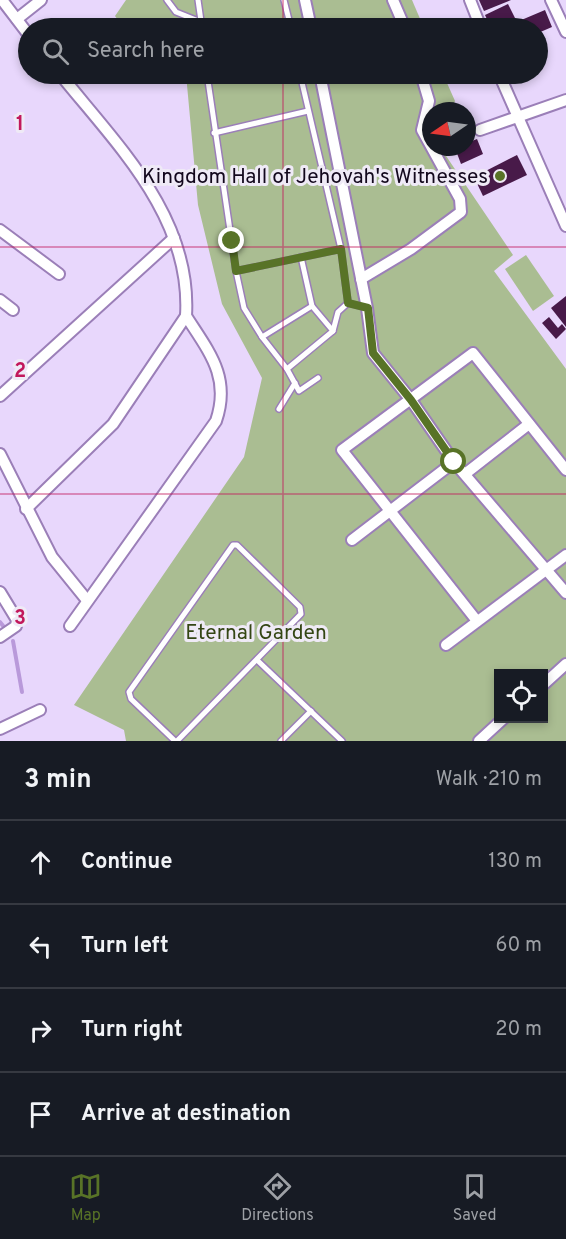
<!DOCTYPE html>
<meta charset="utf-8">
<style>
body{margin:0;font-family:Overpass,sans-serif;background:#20242c;color:#f1f3f6}
.controls{position:absolute;right:18px;bottom:18px;display:grid;overflow:hidden;border-radius:0px;box-shadow:0 3px 9px #0003}
.controls button{width:54px;height:54px;display:grid;place-items:center;padding:0;border:0;border-bottom:2px solid #363941;background:#171b24;color:#f1f3f6;font:30px sans-serif}
.compass{position:absolute;left:422px;top:102px;width:54px;height:54px;border-radius:50%;background:#171b24;box-shadow:0 3px 9px #0003;rotate:257deg}
.stop{position:absolute;width:18px;height:18px;margin:-14px;border:4px solid #587327;border-radius:50%;background:#fff}
.stop.end{background:#587327;border-color:#fff;box-shadow:0 2px 6px #0008}
.list{margin:0;padding:0;list-style:none}
h2{display:flex;justify-content:space-between;align-items:center;height:78px;margin:0;padding:0 24px;font-size:26px}
h2 small{font-size:20px;font-weight:400;color:#9ea1a6}
.list li{display:grid;grid-template-columns:39px 1fr auto;gap:18px;align-items:center;box-sizing:border-box;height:84px;padding:0 24px;border-top:2px solid #363941}
.list b{display:block;font-size:22px;white-space:nowrap}
.list em{font-size:20px;font-style:normal;color:#9ea1a6}
.icon{flex:none;width:33px;height:33px;fill:none;stroke:currentColor;stroke-width:2;stroke-linecap:round;stroke-linejoin:round}
.map{position:relative;flex:none;width:566px;height:741px;overflow:hidden}
.search{position:absolute;background:#171b24;box-shadow:0 3px 9px #0003;left:18px;right:18px;top:18px;height:66px;display:flex;align-items:center;gap:15px;box-sizing:border-box;padding:0 21px;border-radius:33px;color:#9ea1a6;font-size:22px}
.sheet{height:414px;background:#171b24}
nav{display:flex;justify-content:space-around;align-items:center;box-sizing:border-box;height:84px;border-top:2px solid #363941;background:#171b24;font-size:16px;color:#9ea1a6}
nav a{display:grid;justify-items:center;gap:3px}
nav .on{color:#587327}
.map>svg:first-child{display:block}
.green{fill:#aabd92;fill-rule:evenodd}
.lines{fill:none;stroke-linecap:round;stroke-linejoin:round}
.stream{stroke:#b999da;stroke-width:4}
.building{fill:#481a49}
.lane-casing{stroke:#9b7fb8;stroke-width:8}
.street-casing{stroke:#9b7fb8;stroke-width:14}
.lane{stroke:#fff;stroke-width:5}
.street{stroke:#fff;stroke-width:10}
.route{stroke:#587327;stroke-width:8}
.grid{fill:none;stroke:#c2185b;stroke-width:1.5;stroke-opacity:0.55}
.poi-dot{fill:#587327;stroke:#efeaf6;stroke-width:2}
.labels{text-anchor:middle;stroke-width:6;stroke-linejoin:round;paint-order:stroke}
.poi-label{font-size:21px;fill:#13081d;stroke:#efeaf6;text-anchor:end}
.park-label{font-size:21px;fill:#344614;stroke:#efeaf6}
.grid-label{font-size:20px;text-anchor:middle;font-weight:bold;fill:#c2185b;stroke:#efeaf6;stroke-width:6;stroke-linejoin:round;paint-order:stroke}
</style>
<div class="map">
<svg width="566" height="741" viewBox="0 0 566 741">
<rect width="100%" height="100%" fill="#e8d7fc"/>
<g class="green">
<path d="M126,0H412L424,28H124L115,16Z"/>
<path d="M186,74H443L455,101L451,111H431V147H440L513,255L494,271L566,369V741H126L124,730L74,705L244,457L262,378L222,304L198,205ZM498,674H544V718H498Z"/>
<path d="M526,255L554,296L533,311L505,269Z"/>
</g>
<g class="lines">
<g class="stream">
<path d="M0,622L4,627"/>
<path d="M13,641L22,692"/>
</g>
</g>
<g class="building">
<path d="M479,0H511L484,11Z"/>
<path d="M508,4L516,20L498,28H491L485,15Z"/>
<path d="M545,10L552,27L538,33V28H521L519,21Z"/>
<path d="M459,18L463,28H434Z"/>
<path d="M448,74H470L450,81Z"/>
<path d="M477,139L483,154L461,164L455,148L467,147V143Z"/>
<path d="M517,155L527,175L483,196L474,177Z"/>
<path d="M566,296V327L551,308Z"/>
<path d="M549,317L558,328L562,324L566,329L556,339L542,323Z"/>
</g>
<g class="lines">
<defs>
<g id="lane">
<path d="M167,0L176,12L201,22"/>
<path d="M198,0L202,28"/>
<path d="M284,0L291,28"/>
<path d="M207,74L236,271L341,249"/>
<path d="M300,74L341,249L348,303"/>
<path d="M214,133L308,111"/>
<path d="M301,257L312,306L333,331"/>
<path d="M236,271L244,308L262,337L287,369L333,331L338,312L348,303L367,308"/>
<path d="M262,337L312,306"/>
<path d="M287,369L299,391L318,378"/>
<path d="M279,409L295,383"/>
<path d="M257,660L342,741"/>
<path d="M175,741L131,699L129,692L233,545H237L300,607L301,614L177,741"/>
<path d="M281,741L311,711"/>
</g>
<g id="street">
<path d="M2,0L28,34"/>
<path d="M305,0L311,28"/>
<path d="M393,0L405,28"/>
<path d="M470,0L481,28"/>
<path d="M551,0L566,32"/>
<path d="M17,19L41,0"/>
<path d="M60,74C117,145 192,217 186,316"/>
<path d="M320,74L367,308L373,353L411,400L454,462L566,593"/>
<path d="M499,74L566,226"/>
<path d="M480,130L566,100"/>
<path d="M0,230L59,274"/>
<path d="M361,279L411,249L461,212L460,199L422,130L429,101L421,74"/>
<path d="M0,300L13,310"/>
<path d="M0,396L174,238"/>
<path d="M0,454L52,557L86,599"/>
<path d="M465,474L529,424"/>
<path d="M26,509L113,424L186,316"/>
<path d="M352,540L454,462"/>
<path d="M0,592L17,620L16,626L0,637"/>
<path d="M477,621L342,450L473,353L566,470"/>
<path d="M70,626L216,421C231,377 209,352 186,316"/>
<path d="M446,645L566,555"/>
<path d="M544,684L566,664"/>
<path d="M0,729L40,710"/>
<path d="M479,741L504,718"/>
</g>
</defs>
<use href="#lane" class="lane-casing"/>
<use href="#street" class="street-casing"/>
<use href="#lane" class="lane"/>
<use href="#street" class="street"/>
</g>
<g class="lines">
<path class="route" d="M232,241L236,271L341,249L348,303L368,308L373,353L411,400L454,462"/>
</g>
<path class="grid" d="M283,0V28M283,74V741M0,247H566M0,494H566"/>
<circle class="poi-dot" cx="500" cy="176" r="6"/>
<g class="labels">
<g class="poi-label">
<text x="488" y="183">Kingdom Hall of Jehovah's Witnesses</text>
</g>
<g class="park-label">
<text x="256" y="639">Eternal Garden</text>
</g>
</g>
<g class="grid-label">
<text x="20" y="130">1</text>
<text x="20" y="377">2</text>
<text x="20" y="624">3</text>
</g>
</svg>
<div class="controls">
<button><svg class="icon" aria-label="locate" viewBox="0 0 24 24"><circle cx="12" cy="12" r="6"/><path d="M12 2v4M12 18v4M2 12h4M18 12h4"/></svg></button>
</div>
<svg class="compass" viewBox="-18 -18 36 36"><path d="M0-13l5 13h-10z" fill="#e53935"/><path d="M0 13l5-13h-10z" fill="#9ea1a6"/></svg>
<div class="stop" style="left:454px;top:462px"></div>
<div class="stop end" style="left:232px;top:241px"></div>
<div class="search"><svg class="icon" aria-label="search" viewBox="0 0 24 24"><circle cx="10" cy="10" r="6"/><path d="M15 15l6 6"/></svg>Search here</div>
</div>
<section class="sheet">
<h2>3 min<small>Walk · 210 m</small></h2>
<ul class="list">
<li><svg class="icon" aria-label="ahead" viewBox="0 0 24 24"><path d="M12 20V5M6 11l6-6 6 6"/></svg><div><b>Continue</b></div><em>130 m</em></li>
<li><svg class="icon" aria-label="left" viewBox="0 0 24 24"><path d="M17 20v-9H6M10 6l-5 5 5 5"/></svg><div><b>Turn left</b></div><em>60 m</em></li>
<li><svg class="icon" aria-label="right" viewBox="0 0 24 24"><path d="M7 20v-9h11M14 6l5 5-5 5"/></svg><div><b>Turn right</b></div><em>20 m</em></li>
<li><svg class="icon" aria-label="arrive" viewBox="0 0 24 24"><path d="M6 21V4h12l-3 4 3 4H6"/></svg><div><b>Arrive at destination</b></div></li>
</ul>
</section>
<nav>
<a class="on"><svg class="icon" aria-label="map" viewBox="0 0 24 24"><path d="M3 6l6-2 6 2 6-2v14l-6 2-6-2-6 2zM9 4v14M15 6v14"/></svg>Map</a>
<a><svg class="icon" aria-label="directions" viewBox="0 0 24 24"><path d="M12 3l9 9-9 9-9-9zM9 14v-3h6M13 9l2 2-2 2"/></svg>Directions</a>
<a><svg class="icon" aria-label="saved" viewBox="0 0 24 24"><path d="M7 4h10v16l-5-4-5 4z"/></svg>Saved</a>
</nav>
